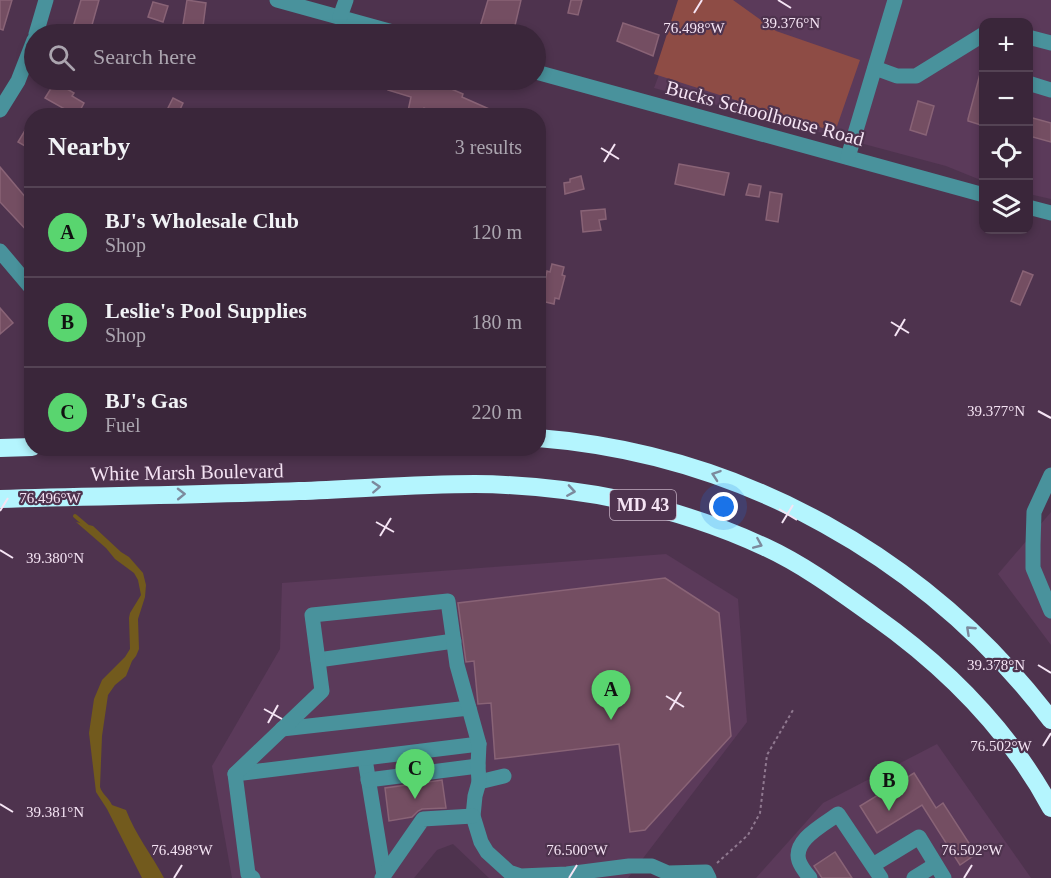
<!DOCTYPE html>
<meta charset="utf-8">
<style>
body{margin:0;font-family:Georgia,serif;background:#453245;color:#f1f3f6}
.controls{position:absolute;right:18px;top:18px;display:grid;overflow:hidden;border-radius:12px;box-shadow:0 3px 9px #0003}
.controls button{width:54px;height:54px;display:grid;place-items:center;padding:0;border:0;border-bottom:2px solid #544354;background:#3a263a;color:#f1f3f6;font:30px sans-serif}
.you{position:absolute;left:724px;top:507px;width:21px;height:21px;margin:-15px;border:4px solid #fff;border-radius:50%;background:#1a73e8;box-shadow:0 0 0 9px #1a73e833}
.badge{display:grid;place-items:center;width:39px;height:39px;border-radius:50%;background:#59d56f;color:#111;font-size:20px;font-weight:700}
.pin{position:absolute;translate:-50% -50px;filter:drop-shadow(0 2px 3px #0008)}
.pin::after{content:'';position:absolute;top:32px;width:21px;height:18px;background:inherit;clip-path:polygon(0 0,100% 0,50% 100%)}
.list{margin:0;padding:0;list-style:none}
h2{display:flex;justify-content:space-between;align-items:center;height:78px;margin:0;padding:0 24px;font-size:26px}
h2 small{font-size:20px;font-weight:400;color:#aba5af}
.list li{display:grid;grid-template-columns:39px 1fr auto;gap:18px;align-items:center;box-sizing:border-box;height:90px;padding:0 24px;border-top:2px solid #544354}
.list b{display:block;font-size:22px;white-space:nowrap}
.list p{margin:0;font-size:20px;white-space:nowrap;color:#aba5af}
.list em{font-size:20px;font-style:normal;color:#aba5af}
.icon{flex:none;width:33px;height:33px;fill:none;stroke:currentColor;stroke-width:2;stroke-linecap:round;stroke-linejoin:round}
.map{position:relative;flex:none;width:1051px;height:878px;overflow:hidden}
.search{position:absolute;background:#3a263a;box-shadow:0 3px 9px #0003;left:24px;top:24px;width:522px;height:66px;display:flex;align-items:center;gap:15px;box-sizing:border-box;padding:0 21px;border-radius:33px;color:#aba5af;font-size:22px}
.panel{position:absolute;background:#3a263a;box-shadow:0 3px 9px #0003;left:24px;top:108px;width:522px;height:348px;border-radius:24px}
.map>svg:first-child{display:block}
.built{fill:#5b3a5a}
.green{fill:#8e4c45}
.water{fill:#725a1d}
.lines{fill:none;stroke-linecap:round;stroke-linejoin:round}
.stream{stroke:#725a1d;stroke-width:4}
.building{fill:#744e62;stroke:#896376;stroke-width:1.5}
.path{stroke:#907990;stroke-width:2;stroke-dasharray:3 3;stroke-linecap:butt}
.minor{stroke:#49929c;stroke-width:15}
.highway{stroke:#b4f5fe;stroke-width:18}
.oneway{stroke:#7c8a9d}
.ticks{fill:none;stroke:#f5e4f4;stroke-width:2}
.labels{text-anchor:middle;stroke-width:4.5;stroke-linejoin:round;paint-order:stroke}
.shield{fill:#4e334e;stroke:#c3afc2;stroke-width:1.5}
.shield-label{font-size:18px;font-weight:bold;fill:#f5e4f4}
.street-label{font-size:20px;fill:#f5e4f4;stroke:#4e334e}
.ticks-label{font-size:15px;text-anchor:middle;fill:#f5e4f4;stroke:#4e334e;stroke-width:4.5;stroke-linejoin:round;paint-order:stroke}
</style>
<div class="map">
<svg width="1051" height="878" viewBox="0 0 1051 878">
<rect width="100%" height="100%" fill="#4e334e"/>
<g class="built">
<path d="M687,0H1051V199L1029,194L1028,22H984L983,181L946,166L654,88Z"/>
<path d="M1051,512V645L998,574Z"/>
<path d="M666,554L738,599L747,722L628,878H489L453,844L437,850L414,878H232L212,766L280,649L282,583Z"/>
<path d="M937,744L1031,878H756L823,803Z"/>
</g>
<path class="green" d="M678,0H733L776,31L860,60L835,132L654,74Z"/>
<path class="water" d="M76,522L93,526L121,552L129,557L143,573L146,585L145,597L138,619L139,649L136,656L132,661L126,676L115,685L108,695L102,736L100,787C102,794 109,798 112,805L126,810C135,834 152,855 164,878H142L107,809L96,792L89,733L94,699L102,680L125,657L130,649L129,618L130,613L141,595L138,580L134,573L115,559L106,548Z"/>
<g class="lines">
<path class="stream" d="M75,516L88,527"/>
</g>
<g class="building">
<path d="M0,0H12L3,30L0,29Z"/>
<path d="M81,0H99L90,32L86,31V34H71Z"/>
<path d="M187,0L206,3L202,34L182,31Z"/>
<path d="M488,0H521L513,34H495L479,30Z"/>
<path d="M571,0H582L578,15L568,13Z"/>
<path d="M153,2L168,6L163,22L148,17Z"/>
<path d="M623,23L659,35L653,56L617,41Z"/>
<path d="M980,74H984V126L968,121V119Z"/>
<path d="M391,80H417L449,88L463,94L462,97L505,116H442L424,108L422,115L408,111L411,97L388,90Z"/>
<path d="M55,82L74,93L72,96L84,103L77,116L45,98Z"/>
<path d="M173,98L183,103L177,116H164Z"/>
<path d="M918,101L934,106L926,135L910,130Z"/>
<path d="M1029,117L1051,123V142L1029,136Z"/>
<path d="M32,119V150L18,142Z"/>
<path d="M679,164L729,173L724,195L675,184Z"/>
<path d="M0,167L32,205V236L0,202Z"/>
<path d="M581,176L584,189L565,194L564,183L570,182V179Z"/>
<path d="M749,184L761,186L759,197L746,195Z"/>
<path d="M770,192L782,194L778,222L766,220Z"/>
<path d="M605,209L606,219L599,220L601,230L583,232L581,211Z"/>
<path d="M552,264L564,267L562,275L565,276L559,299L555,298L554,304L541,301L547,271L550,272Z"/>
<path d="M1023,271L1033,275L1020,305L1011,301Z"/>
<path d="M0,308L13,323L0,334Z"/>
<path d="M665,578L719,613L731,736L645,830L630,832L619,744L495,759L491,703L478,704L474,661L466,662L458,603Z"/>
<path d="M914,773L936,808L943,803L976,854L960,865L922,805L877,833L860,806Z"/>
<path d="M442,780L446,808L422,809L418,811L412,817L389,821L385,788Z"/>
<path d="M835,852L852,878H822L814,866Z"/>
</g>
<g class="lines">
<path class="path" d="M717,863L748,835L760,813L767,755L793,710"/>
<g class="minor">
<path d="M277,0L400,34"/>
<path d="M340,17L346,0"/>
<path d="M36,34L46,0"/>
<path d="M1028,37L1051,43"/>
<path d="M875,68L897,76H916L984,34"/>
<path d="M536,72L984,195"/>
<path d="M1028,83L1051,90"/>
<path d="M0,110L18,81L34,40"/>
<path d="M848,157L895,0"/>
<path d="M1028,207L1051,213"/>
<path d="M0,251L32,289"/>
<path d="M1051,475L1034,512L1033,545V568L1051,611"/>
<path d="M318,660L454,641"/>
<path d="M282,729L469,708"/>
<path d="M365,759L384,875"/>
<path d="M235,774L479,744"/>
<path d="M368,780L478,766"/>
<path d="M479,782L504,776"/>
<path d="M873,865L919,837L944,878"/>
<path d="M253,878L248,874L235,774L322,691L312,615L448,601L457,665L479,744L478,766L479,782L475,796L473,816L481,842L487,852L509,872L521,876L567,874L629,866H652L668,873L706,872L709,878"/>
<path d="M382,878L423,819L473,816"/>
<path d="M810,878C806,873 801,867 799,861C792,840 825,824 838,814L881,878"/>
<path d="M914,878L935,865"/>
</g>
<g class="highway">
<path d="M538,438C742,454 928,558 1051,720"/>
<path d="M0,448L32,447"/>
<path d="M0,499C100,496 199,495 299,491C358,489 416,484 475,484C574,485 675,505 765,547C804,565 839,591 874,616C946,667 1009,730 1051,808"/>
</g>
</g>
<defs><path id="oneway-chevron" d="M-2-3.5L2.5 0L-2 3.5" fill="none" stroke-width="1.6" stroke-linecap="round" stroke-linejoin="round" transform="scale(1.5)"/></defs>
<g class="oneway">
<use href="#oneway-chevron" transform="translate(716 475) rotate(-161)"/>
<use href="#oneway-chevron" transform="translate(376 487) rotate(-3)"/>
<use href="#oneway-chevron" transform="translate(571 491) rotate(9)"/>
<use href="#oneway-chevron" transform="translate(181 494) rotate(-1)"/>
<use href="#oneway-chevron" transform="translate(758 544) rotate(23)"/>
<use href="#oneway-chevron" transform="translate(970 630) rotate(-137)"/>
</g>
<path class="ticks" d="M778,0L791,8M694,13L702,0M601,148L619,159M604,162L615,144M891,322L909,333M895,336L905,319M1038,411L1051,418M779,509L797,520M0,511L8,498M376,522L394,532M782,523L793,505M380,536L391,518M0,550L13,558M1038,665L1051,673M666,696L684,707M264,709L282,719M670,710L681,692M268,723L278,705M1043,746L1051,733M0,804L13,812M174,878L182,865M569,878L577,865M964,878L972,865"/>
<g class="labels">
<rect class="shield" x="610" y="490" width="66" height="30" rx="4.5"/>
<g class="shield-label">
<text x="643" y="511">MD 43</text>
</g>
<g class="street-label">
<text transform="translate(765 113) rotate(15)" y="7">Bucks Schoolhouse Road</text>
<text transform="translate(187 472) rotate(-1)" y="7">White Marsh Boulevard</text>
</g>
</g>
<g class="ticks-label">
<text x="791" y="28">39.376°N</text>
<text x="694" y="33">76.498°W</text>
<text x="996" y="416">39.377°N</text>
<text x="50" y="503">76.496°W</text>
<text x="55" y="563">39.380°N</text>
<text x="996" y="670">39.378°N</text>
<text x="1001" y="751">76.502°W</text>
<text x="55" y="817">39.381°N</text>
<text x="182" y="855">76.498°W</text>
<text x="577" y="855">76.500°W</text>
<text x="972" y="855">76.502°W</text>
</g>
</svg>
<div class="controls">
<button>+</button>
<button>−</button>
<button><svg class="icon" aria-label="locate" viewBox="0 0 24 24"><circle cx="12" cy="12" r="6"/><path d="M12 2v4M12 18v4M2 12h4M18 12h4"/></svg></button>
<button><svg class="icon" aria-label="layers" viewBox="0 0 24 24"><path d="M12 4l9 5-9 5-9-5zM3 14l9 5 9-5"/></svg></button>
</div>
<div class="you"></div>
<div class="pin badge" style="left:611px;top:720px">A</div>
<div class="pin badge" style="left:889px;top:811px">B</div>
<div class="pin badge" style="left:415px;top:799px">C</div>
<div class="search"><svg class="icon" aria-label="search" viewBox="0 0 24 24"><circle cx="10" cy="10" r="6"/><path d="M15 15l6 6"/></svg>Search here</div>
<section class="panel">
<h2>Nearby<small>3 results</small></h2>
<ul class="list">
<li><span class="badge">A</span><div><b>BJ's Wholesale Club</b><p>Shop</p></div><em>120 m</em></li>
<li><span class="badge">B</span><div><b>Leslie's Pool Supplies</b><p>Shop</p></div><em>180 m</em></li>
<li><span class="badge">C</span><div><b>BJ's Gas</b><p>Fuel</p></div><em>220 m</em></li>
</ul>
</section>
</div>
